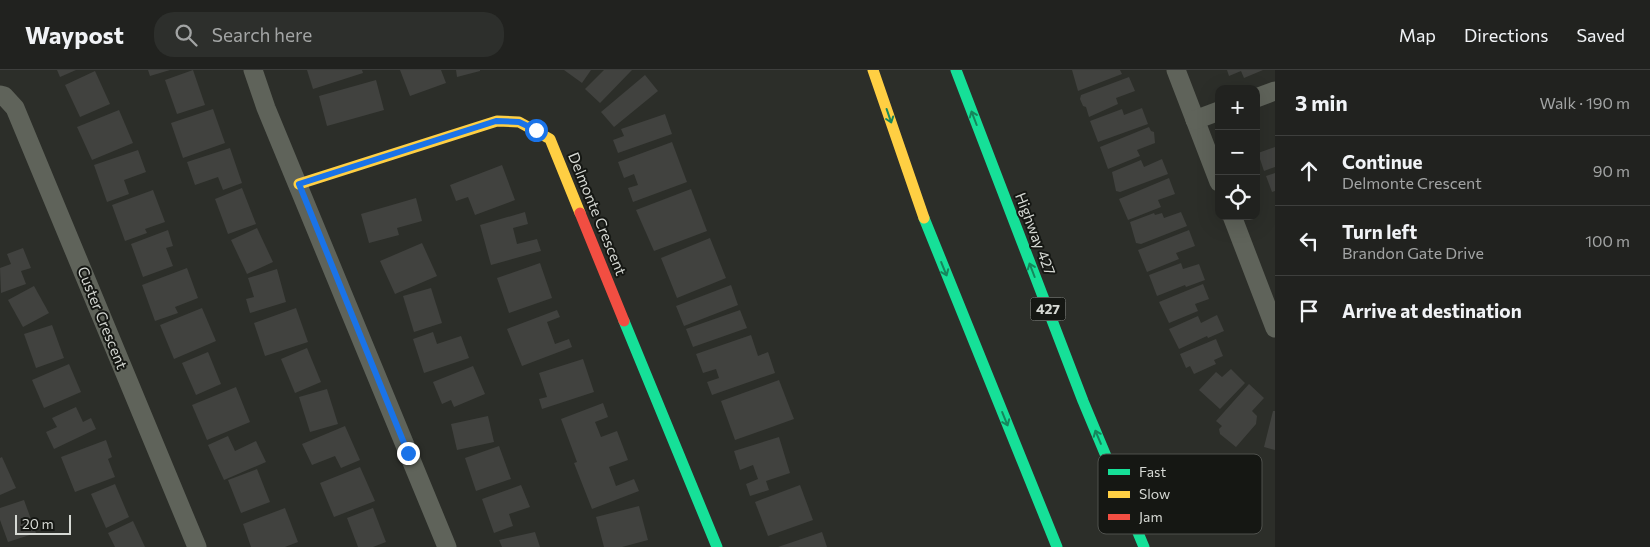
<!DOCTYPE html>
<meta charset="utf-8">
<style>
body{margin:0;font-family:Commissioner,sans-serif;background:#2d2f2c;color:#f1f3f6}
.controls{position:absolute;right:15px;top:15px;display:grid;overflow:hidden;border-radius:10px;box-shadow:0 5px 20px #0002}
.controls button{width:45px;height:45px;display:grid;place-items:center;padding:0;border:0;border-bottom:1px solid #3e3f3d;background:#21221f;color:#f1f3f6;font:25px sans-serif}
.scale{position:absolute;left:15px;bottom:12px;width:56px;box-sizing:border-box;padding-left:5px;border:2px solid #d6d9d4;border-top:0;font-size:14px;line-height:18px;white-space:nowrap;color:#d6d9d4;-webkit-text-stroke:4px #151713;paint-order:stroke}
.stop{position:absolute;width:15px;height:15px;margin:-11px;border:4px solid #1a73e8;border-radius:50%;background:#fff}
.stop.end{background:#1a73e8;border-color:#fff;box-shadow:0 1px 5px #0008}
.list{margin:0;padding:0;list-style:none}
h2{display:flex;justify-content:space-between;align-items:center;height:65px;margin:0;padding:0 20px;font-size:21px}
h2 small{font-size:16px;font-weight:400;color:#a2a4a4}
.list li{display:grid;grid-template-columns:32px 1fr auto;gap:15px;align-items:center;box-sizing:border-box;height:70px;padding:0 20px;border-top:1px solid #3e3f3d}
.list b{display:block;font-size:19px;white-space:nowrap}
.list p{margin:0;font-size:16px;white-space:nowrap;color:#a2a4a4}
.list em{font-size:16px;font-style:normal;color:#a2a4a4}
.icon{flex:none;width:28px;height:28px;fill:none;stroke:currentColor;stroke-width:2;stroke-linecap:round;stroke-linejoin:round}
.map{position:relative;flex:none;width:1275px;height:477px;overflow:hidden}
header{display:flex;align-items:center;gap:30px;box-sizing:border-box;height:70px;padding:0 25px;background:#21221f;border-bottom:1px solid #3e3f3d}
header strong{font-size:24px}
nav{display:flex;gap:28px;margin-inline-start:auto;font-size:18px}
.search{width:350px;height:45px;background:#2d2f2c;display:flex;align-items:center;gap:12px;box-sizing:border-box;padding:0 18px;border-radius:20px;color:#a2a4a4;font-size:19px}
main{display:flex}
aside{flex:1;background:#21221f}
.map>svg:first-child{display:block}
.building{fill:#41423f}
.lines{fill:none;stroke-linecap:round;stroke-linejoin:round}
.street{stroke:#5f635a;stroke-width:19}
.fast{stroke:#16e098;stroke-width:11}
.slow{stroke:#ffcf43;stroke-width:11}
.jam{stroke:#f24e42;stroke-width:11}
.oneway{stroke:#16865c}
.route{stroke:#1a73e8;stroke-width:6}
.labels{text-anchor:middle;stroke-width:4;stroke-linejoin:round;paint-order:stroke}
.shield{fill:#151713;stroke:#9c9f9a;stroke-width:1}
.shield-label{font-size:14px;font-weight:bold;fill:#d6d9d4}
.street-label{font-size:15px;fill:#d6d9d4;stroke:#151713}
.key{fill:#151713;stroke:#4f514d;stroke-width:1}
.key-label{font-size:14px;fill:#d6d9d4}
</style>
<header>
<strong>Waypost</strong>
<div class="search"><svg class="icon" aria-label="search" viewBox="0 0 24 24"><circle cx="10" cy="10" r="6"/><path d="M15 15l6 6"/></svg>Search here</div>
<nav><a>Map</a><a>Directions</a><a>Saved</a></nav>
</header>
<main>
<div class="map">
<svg width="1275" height="477" viewBox="0 0 1275 477">
<rect width="100%" height="100%" fill="#2c2e29"/>
<g class="building">
<path d="M57,0H76L60,7Z"/>
<path d="M148,0H170L150,6Z"/>
<path d="M193,0L205,35L177,44L165,10Z"/>
<path d="M307,0H362L363,3L313,19Z"/>
<path d="M400,0H441L446,13L410,26Z"/>
<path d="M456,0H480V1L457,7Z"/>
<path d="M564,0H591L582,13Z"/>
<path d="M604,0H632L600,33L585,19Z"/>
<path d="M1072,0H1120L1122,4L1078,21Z"/>
<path d="M1227,0H1263L1244,8L1241,1L1229,6Z"/>
<path d="M95,1L110,34L80,47L65,15Z"/>
<path d="M645,5L658,21L614,57L601,42Z"/>
<path d="M1129,7L1135,21L1116,28L1118,34L1089,47L1086,37L1083,36L1080,29L1081,25Z"/>
<path d="M376,10L384,40L327,56L319,26Z"/>
<path d="M1142,38L1148,54L1098,72L1090,51L1122,39L1124,45Z"/>
<path d="M213,39L225,73L183,88L171,53Z"/>
<path d="M119,40L133,73L92,90L77,57Z"/>
<path d="M665,44L672,64L618,83L613,70L624,66L621,59Z"/>
<path d="M1149,57L1151,61L1154,62L1155,73L1137,80L1140,86L1108,99L1100,77Z"/>
<path d="M672,72L687,112L633,132L628,118L638,115L634,104L624,108L618,92Z"/>
<path d="M1275,77V97L1264,101L1258,83Z"/>
<path d="M230,78L242,113L223,120L218,107L195,115L187,92Z"/>
<path d="M138,80L146,102L124,110L129,124L107,132L94,95Z"/>
<path d="M1162,89L1168,104L1120,122L1116,121L1112,102L1141,90L1144,97Z"/>
<path d="M502,95L515,130L475,145L468,127L456,131L450,115Z"/>
<path d="M1275,103V121L1272,122L1266,106Z"/>
<path d="M1169,108L1175,124L1158,130L1161,137L1128,150L1119,129Z"/>
<path d="M242,118L256,154L228,164L215,129Z"/>
<path d="M691,119L707,161L654,181L636,140Z"/>
<path d="M153,120L165,152L145,159L147,163L125,171L112,135Z"/>
<path d="M416,128L422,151L397,158L399,165L369,173L361,144Z"/>
<path d="M525,142L528,154L513,158L517,174L537,169L541,181L491,195L480,155Z"/>
<path d="M1181,142L1187,156L1141,174L1136,173L1130,152L1154,143L1155,145L1162,143L1164,148Z"/>
<path d="M257,158L273,192L247,204L231,170Z"/>
<path d="M168,160L173,176L166,178L173,196L143,207L131,174Z"/>
<path d="M1189,160L1195,176L1176,183L1179,189L1147,202L1138,180Z"/>
<path d="M710,168L726,208L677,228L661,188Z"/>
<path d="M422,173L437,206L395,224L380,191Z"/>
<path d="M23,178L31,198L21,201L26,214L1,223L0,198L11,194L7,184Z"/>
<path d="M540,193L552,228L509,243L497,208Z"/>
<path d="M1181,193L1183,199L1199,194L1205,210L1186,217L1185,215L1157,226L1149,205Z"/>
<path d="M187,198L198,228L175,237L178,243L155,251L142,215Z"/>
<path d="M277,199L286,232L250,243L246,229L254,227L248,208Z"/>
<path d="M1203,214L1209,229L1195,234L1198,241L1169,253L1159,232Z"/>
<path d="M731,215L738,235L684,256L676,236Z"/>
<path d="M34,216L49,243L23,257L8,230Z"/>
<path d="M431,218L442,253L414,262L403,226Z"/>
<path d="M202,238L216,271L174,289L160,255Z"/>
<path d="M296,238L308,272L265,286L254,253Z"/>
<path d="M557,240L560,247L547,252L555,274L569,269L572,277L522,296L507,259Z"/>
<path d="M740,240L747,258L693,277L686,259Z"/>
<path d="M1217,245L1224,261L1208,268L1207,266L1179,279L1169,259L1198,246L1201,253Z"/>
<path d="M52,255L64,288L36,298L24,264Z"/>
<path d="M433,262L437,274L461,266L469,288L424,303L413,269Z"/>
<path d="M751,265L758,286L768,282L775,303L712,325L707,312L719,308L716,299L703,303L696,284Z"/>
<path d="M1216,269L1223,286L1214,290L1216,294L1194,304L1190,296L1186,298L1180,284Z"/>
<path d="M307,278L321,312L295,323L281,289Z"/>
<path d="M208,282L221,314L196,325L182,293Z"/>
<path d="M583,289L594,322L542,339L539,329L547,327L539,303Z"/>
<path d="M69,294L81,322L44,338L32,310Z"/>
<path d="M473,296L485,324L454,337L451,330L442,334L433,312Z"/>
<path d="M1231,299L1245,313L1220,339L1199,320L1216,302L1222,307Z"/>
<path d="M779,310L794,349L735,370L721,331Z"/>
<path d="M1249,314L1264,328L1252,341L1257,346L1256,354L1236,377L1220,364L1219,359L1222,356L1216,351Z"/>
<path d="M236,317L250,352L207,370L192,335Z"/>
<path d="M327,319L338,354L310,362L299,327Z"/>
<path d="M603,333L608,347L595,352L601,367L617,361L628,390L609,397L616,416L634,409L639,421L592,439L574,393L577,392L561,349Z"/>
<path d="M76,337L83,352L91,348L96,359L54,379L46,362L57,357L52,348Z"/>
<path d="M1273,341H1275V380L1264,377Z"/>
<path d="M488,346L494,372L457,380L451,354Z"/>
<path d="M345,356L360,390L341,398L335,386L312,395L302,374Z"/>
<path d="M228,366L235,381L256,371L266,392L224,410L208,375Z"/>
<path d="M779,367L790,403L766,411L769,420L750,426L746,414L758,409L753,395L740,400L734,381Z"/>
<path d="M106,370L112,387L108,389L115,407L75,422L61,387Z"/>
<path d="M499,376L511,409L476,421L465,388Z"/>
<path d="M2,387L16,418L0,425V388Z"/>
<path d="M360,397L375,431L334,447L320,413Z"/>
<path d="M257,399L270,432L241,443L228,410Z"/>
<path d="M115,414L129,447L106,458L91,424Z"/>
<path d="M521,415L530,437L509,444L513,456L494,463L482,429Z"/>
<path d="M800,415L813,450L768,466L755,432Z"/>
<path d="M24,430L36,463L8,472L0,450V438Z"/>
<path d="M639,436L648,470L622,477H604L596,447Z"/>
<path d="M285,438L298,472L285,477H251L243,454Z"/>
<path d="M373,438L386,472L373,477H358L347,448Z"/>
<path d="M133,451L145,477H115L108,463Z"/>
<path d="M535,462L540,477H502L499,470Z"/>
<path d="M822,462L827,477H778Z"/>
</g>
<g class="lines">
<g class="street">
<path d="M253,0L266,38L447,477"/>
<path d="M1176,0L1219,112"/>
<path d="M0,25L4,26L15,38L197,477"/>
<path d="M1256,28L1275,21"/>
<path d="M1195,50L1219,41"/>
<path d="M1232,146L1275,258"/>
</g>
<g class="fast">
<path d="M956,0L1083,331L1144,477"/>
<path d="M924,148L1057,477"/>
<path d="M624,251L717,477"/>
</g>
<g class="slow">
<path d="M873,0L924,148"/>
<path d="M299,114L497,51L519,52L550,69L580,143"/>
</g>
<path class="jam" d="M580,143L624,251"/>
</g>
<defs><path id="oneway-shaft" d="M-6 0H5M1.5-3L5.5 0L1.5 3" fill="none" stroke-width="1.6" stroke-linecap="round" stroke-linejoin="round" transform="scale(1.25)"/></defs>
<g class="oneway">
<use href="#oneway-shaft" transform="translate(889 46) rotate(71)"/>
<use href="#oneway-shaft" transform="translate(974 48) rotate(-111)"/>
<use href="#oneway-shaft" transform="translate(944 199) rotate(68)"/>
<use href="#oneway-shaft" transform="translate(1032 200) rotate(-111)"/>
<use href="#oneway-shaft" transform="translate(1005 349) rotate(68)"/>
<use href="#oneway-shaft" transform="translate(1098 367) rotate(-113)"/>
</g>
<g class="lines">
<path class="route" d="M408,383L299,114L496,51L519,52L536,60"/>
</g>
<g class="labels">
<rect class="shield" x="1030.5" y="227.5" width="35" height="23" rx="4"/>
<g class="shield-label">
<text x="1048" y="244">427</text>
</g>
<g class="street-label">
<text transform="translate(597 144) rotate(68)" y="5">Delmonte Crescent</text>
<text transform="translate(1035 164) rotate(69)" y="5">Highway 427</text>
<text transform="translate(102 248) rotate(68)" y="5">Custer Crescent</text>
</g>
</g>
<rect x="1098" y="384" width="164" height="80" rx="8" class="key"/>
<rect x="1108" y="399" width="22" height="6" fill="#16e098"/>
<rect x="1108" y="421" width="22" height="7" fill="#ffcf43"/>
<rect x="1108" y="444" width="22" height="6" fill="#f24e42"/>
<g class="key-label">
<text x="1139" y="407">Fast</text>
<text x="1139" y="429">Slow</text>
<text x="1139" y="452">Jam</text>
</g>
</svg>
<div class="controls">
<button>+</button>
<button>−</button>
<button><svg class="icon" aria-label="locate" viewBox="0 0 24 24"><circle cx="12" cy="12" r="6"/><path d="M12 2v4M12 18v4M2 12h4M18 12h4"/></svg></button>
</div>
<div class="scale">20 m</div>
<div class="stop" style="left:536px;top:60px"></div>
<div class="stop end" style="left:408px;top:383px"></div>
</div>
<aside>
<h2>3 min<small>Walk · 190 m</small></h2>
<ul class="list">
<li><svg class="icon" aria-label="ahead" viewBox="0 0 24 24"><path d="M12 20V5M6 11l6-6 6 6"/></svg><div><b>Continue</b><p>Delmonte Crescent</p></div><em>90 m</em></li>
<li><svg class="icon" aria-label="left" viewBox="0 0 24 24"><path d="M17 20v-9H6M10 6l-5 5 5 5"/></svg><div><b>Turn left</b><p>Brandon Gate Drive</p></div><em>100 m</em></li>
<li><svg class="icon" aria-label="arrive" viewBox="0 0 24 24"><path d="M6 21V4h12l-3 4 3 4H6"/></svg><div><b>Arrive at destination</b></div></li>
</ul>
</aside>
</main>
